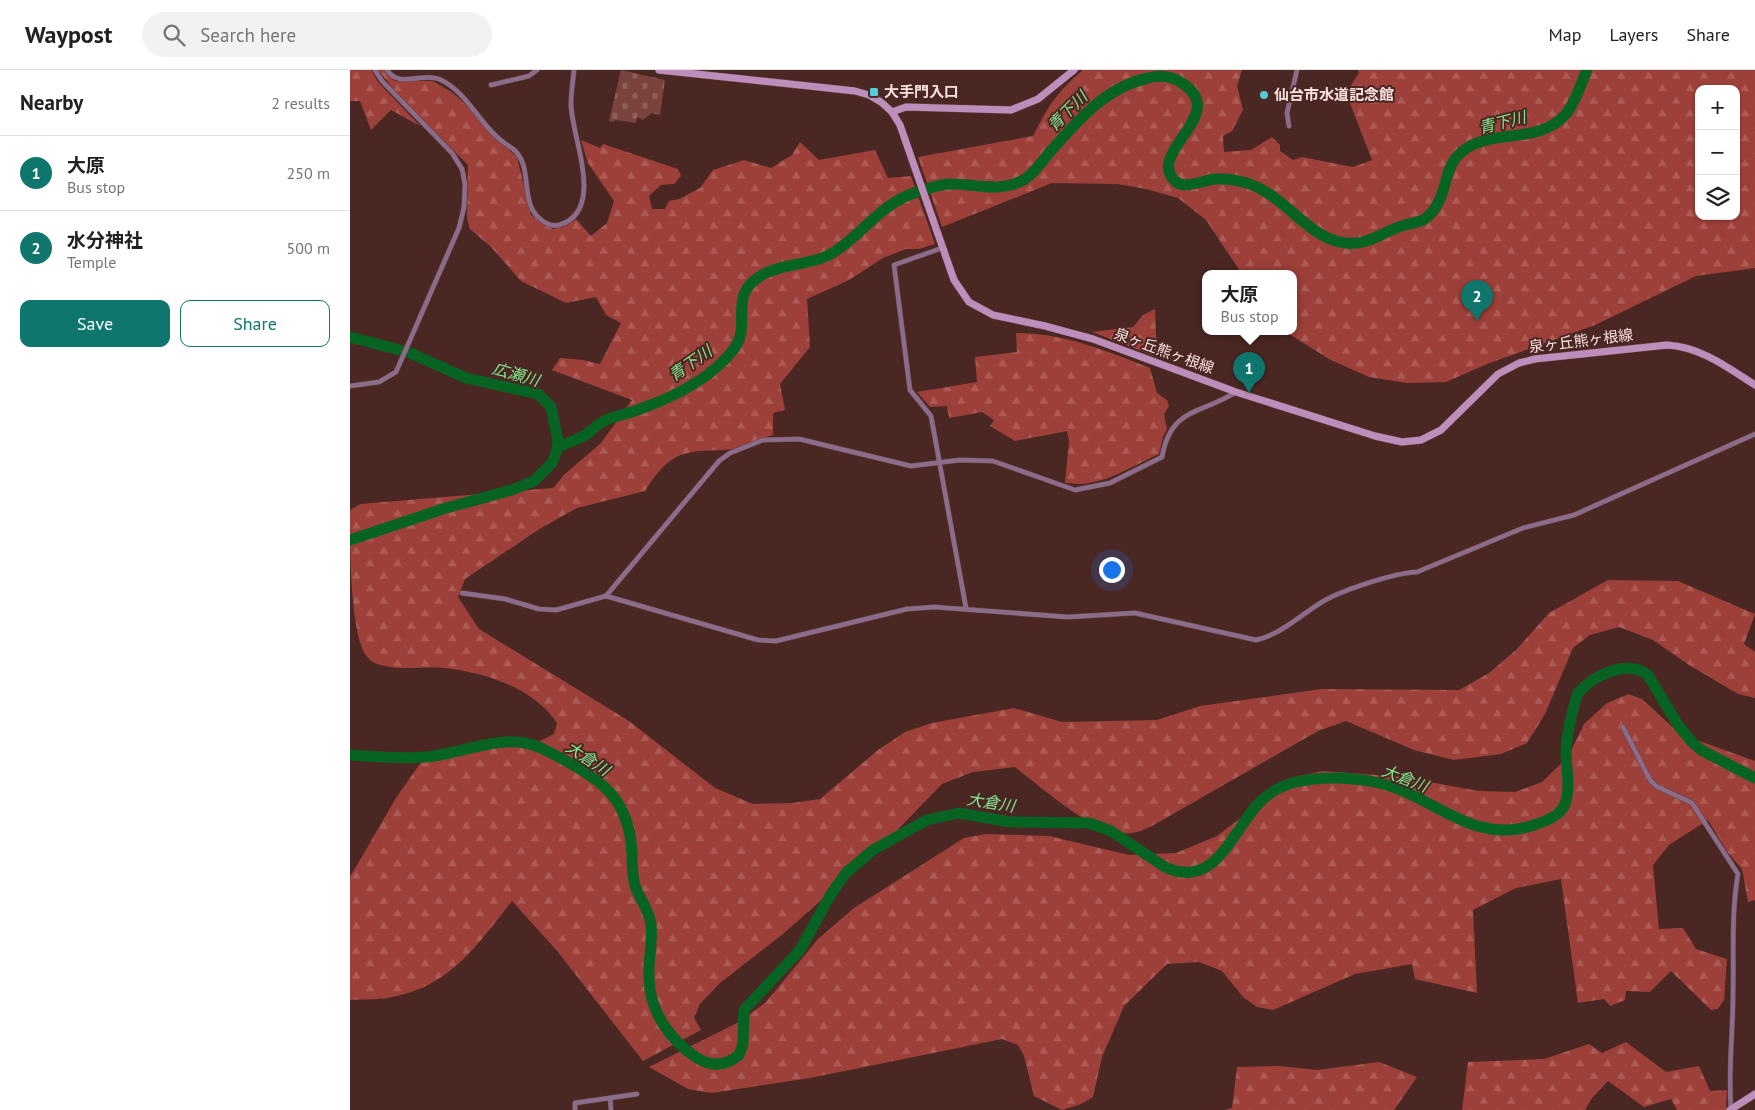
<!DOCTYPE html>
<meta charset="utf-8">
<style>
body{margin:0;font-family:"PT Sans","Noto Sans JP",sans-serif;background:#f2f2f2;color:#202124}
.controls{position:absolute;right:15px;top:15px;display:grid;overflow:hidden;border-radius:10px;box-shadow:0 1px 4px #0004}
.controls button{width:45px;height:45px;display:grid;place-items:center;padding:0;border:0;border-bottom:1px solid #e0e0e0;background:#fff;color:#202124;font:25px sans-serif}
.you{position:absolute;left:761px;top:499px;width:18px;height:18px;margin:-12px;border:4px solid #fff;border-radius:50%;background:#1a73e8;box-shadow:0 0 0 8px #1a73e833}
.badge{display:grid;place-items:center;width:32px;height:32px;border-radius:50%;background:#0f766e;color:#fff;font-size:16px;font-weight:700}
.pin{position:absolute;translate:-50% -41px;filter:drop-shadow(0 1px 2px #0008)}
.pin::after{content:'';position:absolute;top:26px;width:18px;height:15px;background:inherit;clip-path:polygon(0 0,100% 0,50% 100%)}
.popup{position:absolute;left:852px;top:200px;width:95px;height:65px;box-sizing:border-box;display:grid;place-content:center;border-radius:10px;background:#fff;filter:drop-shadow(0 1px 4px #0005);font-size:16px;white-space:nowrap;color:#757577}
.popup b{font-size:19px;color:#202124}
.popup::after{content:'';position:absolute;left:50%;top:100%;margin-left:-10px;border:10px solid transparent;border-top-color:#fff}
.list{margin:0;padding:0;list-style:none}
h2{display:flex;justify-content:space-between;align-items:center;height:65px;margin:0;padding:0 20px;font-size:21px}
h2 small{font-size:16px;font-weight:400;color:#757577}
.list li{display:grid;grid-template-columns:32px 1fr auto;gap:15px;align-items:center;box-sizing:border-box;height:75px;padding:0 20px;border-top:1px solid #e0e0e0}
.list b{display:block;font-size:19px;white-space:nowrap}
.list p{margin:0;font-size:16px;white-space:nowrap;color:#757577}
.list em{font-size:16px;font-style:normal;color:#757577}
.actions{display:flex;gap:10px;padding:15px 20px}
.actions a{flex:1;padding:11px 0;border:1px solid #0f766e;border-radius:10px;text-align:center;font-size:18px;color:#0f766e}
.actions .main{background:#0f766e;color:#fff}
.icon{flex:none;width:28px;height:28px;fill:none;stroke:currentColor;stroke-width:2;stroke-linecap:round;stroke-linejoin:round}
.map{position:relative;flex:none;width:1405px;height:1040px;overflow:hidden}
header{display:flex;align-items:center;gap:30px;box-sizing:border-box;height:70px;padding:0 25px;background:#fff;border-bottom:1px solid #e0e0e0}
header strong{font-size:24px}
nav{display:flex;gap:28px;margin-inline-start:auto;font-size:18px}
.search{width:350px;height:45px;background:#f2f2f2;display:flex;align-items:center;gap:12px;box-sizing:border-box;padding:0 18px;border-radius:28px;color:#757577;font-size:19px}
main{display:flex}
aside{flex:1;background:#fff}
.map>svg:first-child{display:block}
.forest{fill:url(#forest-firs);fill-rule:evenodd}
.cemetery{fill:url(#cemetery-stones)}
.lines{fill:none;stroke-linecap:round;stroke-linejoin:round}
.river{stroke:#076322;stroke-width:11}
.street-casing{stroke:#674541;stroke-width:5.5}
.secondary-casing{stroke:#674541;stroke-width:8}
.street{stroke:#8b6d8b;stroke-width:4.5}
.secondary{stroke:#bd8ebc;stroke-width:7}
.poi-dot{fill:#53cbda;stroke:#4b2723;stroke-width:2}
.labels{text-anchor:middle;stroke-width:4;stroke-linejoin:round;paint-order:stroke}
.poi-label{font-size:15px;font-weight:bold;fill:#fce3e0;stroke:#4b2723;text-anchor:start}
.street-label{font-size:15px;fill:#fce3e0;stroke:#4b2723}
.water-label{font-size:16px;font-style:italic;fill:#80e78e;stroke:#4b2723}
</style>
<header>
<strong>Waypost</strong>
<div class="search"><svg class="icon" aria-label="search" viewBox="0 0 24 24"><circle cx="10" cy="10" r="6"/><path d="M15 15l6 6"/></svg>Search here</div>
<nav><a>Map</a><a>Layers</a><a>Share</a></nav>
</header>
<main>
<aside>
<h2>Nearby<small>2 results</small></h2>
<ul class="list">
<li><span class="badge">1</span><div><b>大原</b><p>Bus stop</p></div><em>250 m</em></li>
<li><span class="badge">2</span><div><b>水分神社</b><p>Temple</p></div><em>500 m</em></li>
</ul>
<div class="actions"><a class="main">Save</a><a>Share</a></div>
</aside>
<div class="map">
<svg width="1405" height="1040" viewBox="0 0 1405 1040">
<defs>
<pattern id="forest-firs" width="22" height="20" patternUnits="userSpaceOnUse" patternTransform="scale(1.25)"><rect width="22" height="20" fill="#9d4039"/><path d="M5 1l3.5 6h-7zM16 11l3.5 6h-7z" fill="#ac5b55"/></pattern>
<pattern id="cemetery-stones" width="16" height="16" patternUnits="userSpaceOnUse" patternTransform="scale(1.25)"><rect width="16" height="16" fill="#7a433e"/><path d="M2 7V4a2 2 0 0 1 4 0v3zM10 15v-3a2 2 0 0 1 4 0v3z" fill="#8e5e5a"/></pattern>
</defs>
<rect width="100%" height="100%" fill="#4b2723"/>
<g class="forest">
<path d="M0,0H21L28,12L70,56L41,40L21,60L10,31H0Z"/>
<path d="M28,0H35L45,11H83L103,23L116,35L147,69L167,87L181,145L203,159L213,157L226,149L241,166L257,153L264,131L238,93L231,70L250,78L253,74L328,99L331,106L324,114L311,115L299,126L302,139H315L319,131L329,129L350,118L363,100L394,90L421,98L442,85L450,72L469,90L525,80L538,108L561,106L585,174L569,179H556L533,188L499,210L457,229L460,277L430,314L435,340L423,343V365C409,369 390,379 375,380C331,381 320,382 295,421L227,438L191,458L115,509L108,527L129,559L279,651L365,718L403,734L443,733L470,729L528,680L555,662L582,653L664,638L712,652L807,650L850,636L972,619L1109,620L1139,603L1166,580L1199,543L1258,510L1328,511L1405,544L1394,574L1405,582V628L1388,624L1339,595L1303,570L1269,557L1240,565L1223,578L1195,644L1177,673L1151,684L1104,690L1064,680L996,651L968,661L802,756C795,759 788,763 780,763C747,768 691,717 665,697L623,702L592,714L531,777L476,826L433,864L370,913L350,934L344,948L351,960L293,991L208,882L162,831C129,873 100,917 42,927C29,930 14,929 0,930V807L46,728L76,685L113,675L188,672L204,664L207,653C183,618 137,603 95,598C75,596 50,601 31,595C21,593 16,587 12,578C0,545 0,478 0,440L11,434L203,418L215,404L251,373L282,330L202,300L210,288L233,290L250,294L271,253L256,245L246,227L216,233L171,211L141,177L120,159L117,148L118,95L51,28Z"/>
<path d="M733,0H892L887,16L893,40L882,61L873,66L874,82L901,80L922,67L930,75V81L943,90L952,87L1003,97L1022,90L996,23L1009,3L1008,0H1405V198L1346,206L1245,255L1137,294L1096,312L1057,313L1019,307L979,289L936,262H943V204H892L856,150L828,128L796,119L767,114L702,113L592,157L568,87L683,66C699,35 706,23 733,0ZM1349,19H1386V146H1349Z"/>
<path d="M805,239L807,287L742,262L783,257L793,245Z"/>
<path d="M666,263C714,263 757,281 800,298L807,323L817,330L819,336L814,344L817,359L813,367L809,384C786,394 764,409 739,413C731,415 723,413 715,413L719,371L717,361L665,371L640,356L644,350L632,342L599,348L597,336L580,337L567,322L627,312L625,287L667,282Z"/>
<path d="M1279,624L1292,629L1330,664L1405,691V830L1398,832L1392,799L1378,783L1358,750L1319,775L1303,795L1309,859L1333,858L1346,879L1377,889L1374,930L1368,939L1361,940L1321,901L1300,922L1276,921L1275,930L1260,936L1254,929L1228,933L1211,809L1166,818L1123,840L1127,923L1065,909L1062,894L1005,904L923,940L907,937L893,927L872,901L849,892L817,894L774,936L752,987L743,1027L731,1034L712,1040L684,1026L674,986L668,975L652,969L460,1008L362,1023L338,1019L299,997L391,951L416,932L468,869L504,838L614,768L636,764L699,766L779,785L826,783L867,766L897,743L918,724L944,707L973,701L1053,707L1128,721L1165,722L1192,712L1218,687L1234,654L1257,633Z"/>
<path d="M1276,972L1316,1002L1349,996L1360,1021L1377,1020L1376,1040H1327L1321,1029L1294,1037L1258,1011L1242,1028L1235,1040H1112L1118,992L1194,989L1239,974L1252,983Z"/>
<path d="M1029,992L1067,1007L1044,1040H875L882,1038L887,997L929,996L968,1000Z"/>
</g>
<path class="cemetery" d="M271,0L315,10L310,45L302,43L293,50L287,47L286,53L265,50L264,52L259,51Z"/>
<g class="lines">
<g class="river">
<path d="M0,267L58,282L116,308L188,324L201,337L208,371L207,380L202,393L184,411L162,420L96,438L0,470"/>
<path d="M208,377C218,373 230,369 240,362C245,357 249,353 256,350C267,345 279,344 290,339C324,327 361,309 384,279C403,253 376,226 412,205C433,193 458,196 479,185C510,168 527,136 564,123C575,119 587,115 599,114C624,113 651,124 675,109C684,103 692,92 699,83C727,52 755,17 798,8C810,5 822,6 832,13C881,44 795,82 825,111C834,120 854,110 865,109C874,108 885,110 893,112C934,122 957,169 995,173C1019,176 1033,161 1055,155C1062,153 1068,153 1075,149C1080,145 1085,139 1088,133C1099,113 1094,93 1117,78C1147,59 1190,74 1216,44C1225,33 1231,14 1237,0"/>
<path d="M0,685C26,687 50,689 76,687C112,684 155,661 191,678C215,690 256,710 269,735C277,748 281,767 282,782C282,793 282,805 285,816C290,829 299,840 301,854C303,872 298,889 299,907C299,941 320,970 347,988C362,997 376,996 389,985L393,974L394,940L450,880L481,824L496,803L523,780L577,750L609,743L660,752L739,753L761,761L815,797C866,821 882,760 910,732C920,722 933,715 946,712C972,706 1003,707 1029,713C1085,726 1122,776 1184,755C1194,752 1207,747 1213,738C1222,722 1216,699 1216,682C1217,662 1222,641 1228,623C1244,605 1277,589 1298,605L1328,655L1342,672L1351,680L1405,708"/>
</g>
<defs>
<g id="street">
<path d="M37,0C50,19 71,2 89,9C114,20 126,47 145,65C150,70 157,75 163,79C184,96 169,130 189,148C194,153 202,157 209,155C257,141 221,66 221,34C221,23 223,11 224,0"/>
<path d="M141,15L179,6L187,0"/>
<path d="M939,56L937,43L947,0"/>
<path d="M592,178L544,195L560,320L581,346L616,538"/>
<path d="M0,316L29,312L46,302L109,158L114,137L115,114L112,99L102,83L32,11L25,0"/>
<path d="M112,523L155,529L189,539L206,540L256,526L369,391L380,383L413,370L449,369L561,396L610,390L643,391L725,420L760,413L812,387C821,337 850,345 886,322"/>
<path d="M256,526L408,570L426,571L557,539L584,537L718,547L785,543L906,570C930,565 952,544 972,532C992,520 1044,503 1067,502L1173,458L1224,445L1405,364"/>
<path d="M1273,657L1300,710L1306,716L1342,733L1388,804C1381,844 1384,884 1383,924C1383,963 1378,1000 1381,1039"/>
<path d="M260,1028L261,1040"/>
<path d="M225,1040V1033L287,1024"/>
</g>
<g id="secondary">
<path d="M309,0L505,21L519,25L531,32L542,42L550,55L604,210L619,232L643,245L695,256L743,269L886,322L1025,366L1052,372L1071,370L1091,360L1148,304L1169,293L1185,289L1317,275C1351,277 1377,297 1405,315"/>
<path d="M542,42L556,37L661,40L688,29L724,0"/>
<path d="M1380,1040L1405,1024"/>
</g>
</defs>
<use href="#street" class="street-casing"/>
<use href="#secondary" class="secondary-casing"/>
<use href="#street" class="street"/>
<use href="#secondary" class="secondary"/>
</g>
<g class="poi-dot">
<rect x="519" y="17" width="10" height="10" rx="2.5"/>
<circle cx="914" cy="25" r="5"/>
</g>
<g class="labels">
<g class="poi-label">
<text x="534" y="27">大手門入口</text>
<text x="924" y="30">仙台市水道記念館</text>
</g>
<g class="street-label">
<text transform="translate(1231 271) rotate(-7)" y="5">泉ヶ丘熊ヶ根線</text>
<text transform="translate(814 281) rotate(20)" y="5">泉ヶ丘熊ヶ根線</text>
</g>
<g class="water-label">
<text transform="translate(717 41) rotate(-45)" y="6">青下川</text>
<text transform="translate(1152 52) rotate(-14)" y="6">青下川</text>
<text transform="translate(340 293) rotate(-35)" y="6">青下川</text>
<text transform="translate(166 304) rotate(16)" y="6">広瀬川</text>
<text transform="translate(238 688) rotate(33)" y="6">大倉川</text>
<text transform="translate(1055 708) rotate(21)" y="6">大倉川</text>
<text transform="translate(641 732) rotate(9)" y="6">大倉川</text>
</g>
</g>
</svg>
<div class="controls">
<button>+</button>
<button>−</button>
<button><svg class="icon" aria-label="layers" viewBox="0 0 24 24"><path d="M12 4l9 5-9 5-9-5zM3 14l9 5 9-5"/></svg></button>
</div>
<div class="you"></div>
<div class="pin badge" style="left:899px;top:323px">1</div>
<div class="popup"><b>大原</b>Bus stop</div>
<div class="pin badge" style="left:1127px;top:251px">2</div>
</div>
</main>
